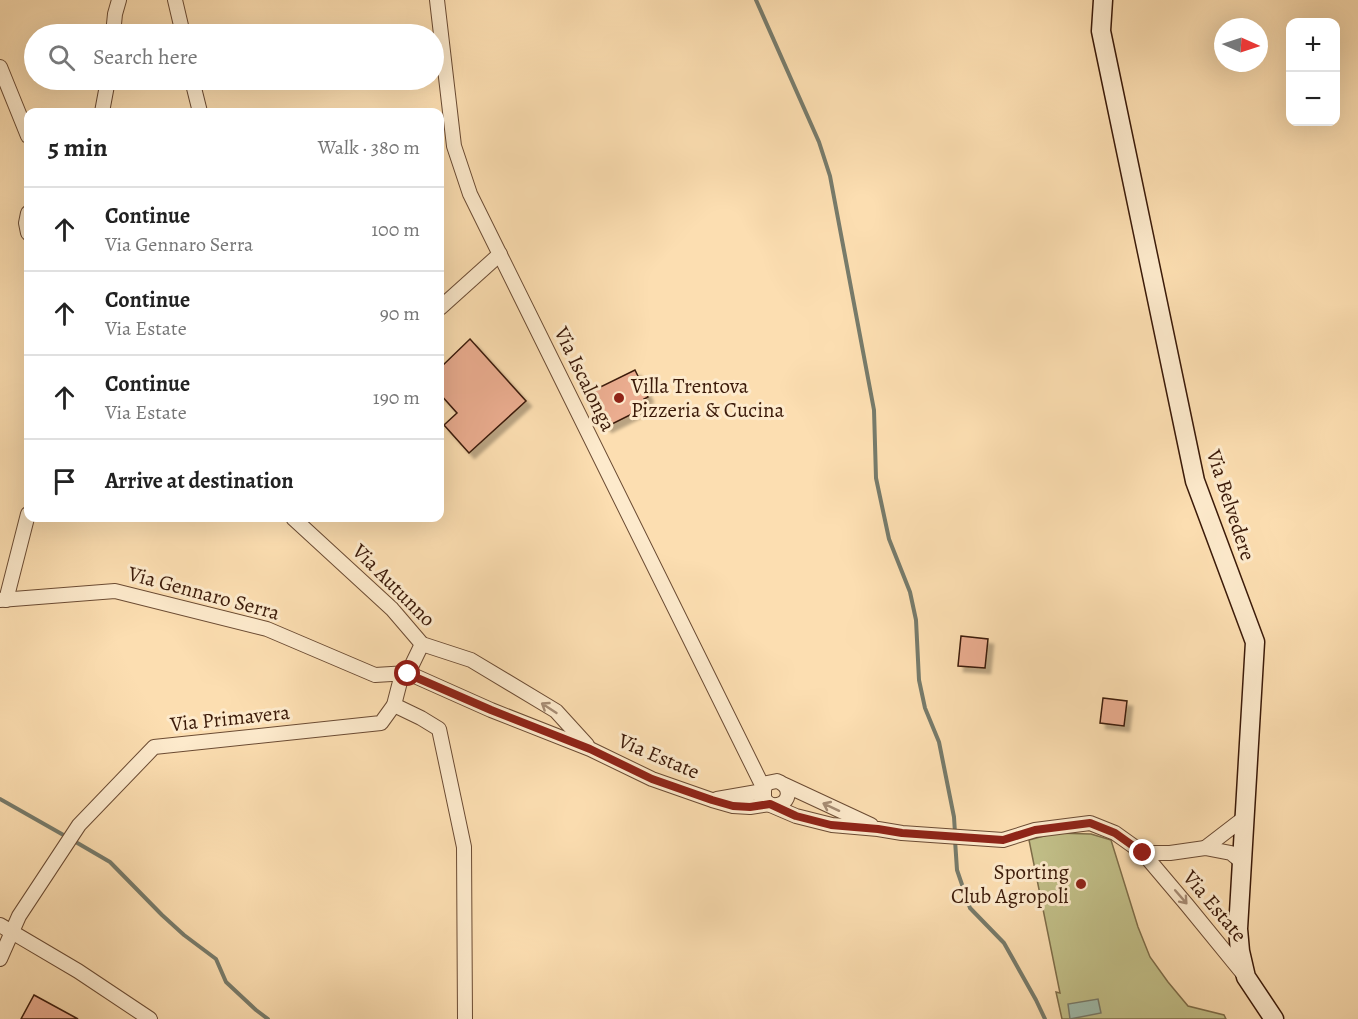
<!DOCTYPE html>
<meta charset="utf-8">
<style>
body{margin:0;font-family:Alegreya,serif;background:#f6f6f6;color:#222}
.controls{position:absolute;right:18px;top:18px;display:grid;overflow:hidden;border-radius:12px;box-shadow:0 6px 24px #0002}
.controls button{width:54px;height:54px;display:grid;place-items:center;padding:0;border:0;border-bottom:2px solid #e0e0e0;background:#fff;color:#222;font:30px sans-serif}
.compass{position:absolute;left:1214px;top:18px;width:54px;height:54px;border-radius:50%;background:#fff;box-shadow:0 6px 24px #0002;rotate:93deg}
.stop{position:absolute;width:18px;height:18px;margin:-14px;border:4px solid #8f2418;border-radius:50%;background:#fff}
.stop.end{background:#8f2418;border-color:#fff;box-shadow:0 2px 6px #0008}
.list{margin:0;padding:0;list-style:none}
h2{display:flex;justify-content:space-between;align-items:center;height:78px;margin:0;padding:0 24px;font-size:26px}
h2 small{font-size:20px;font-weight:400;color:#767676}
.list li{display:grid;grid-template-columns:39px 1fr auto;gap:18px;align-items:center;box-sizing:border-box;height:84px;padding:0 24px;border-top:2px solid #e0e0e0}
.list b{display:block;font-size:22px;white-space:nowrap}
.list p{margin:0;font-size:20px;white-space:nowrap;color:#767676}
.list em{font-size:20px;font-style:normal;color:#767676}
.icon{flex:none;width:33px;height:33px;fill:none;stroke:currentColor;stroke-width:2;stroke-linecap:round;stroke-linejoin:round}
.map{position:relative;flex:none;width:1358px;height:1019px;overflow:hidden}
.search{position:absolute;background:#fff;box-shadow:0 6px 24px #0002;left:24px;top:24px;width:420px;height:66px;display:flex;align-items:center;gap:15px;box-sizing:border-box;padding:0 21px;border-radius:33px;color:#767676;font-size:22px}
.panel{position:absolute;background:#fff;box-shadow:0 6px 24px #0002;left:24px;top:108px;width:420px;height:414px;border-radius:12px}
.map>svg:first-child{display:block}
.green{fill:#c2c089;stroke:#7e6d49;stroke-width:1.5}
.water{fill:#9fbcac;stroke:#777b6b;stroke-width:1.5}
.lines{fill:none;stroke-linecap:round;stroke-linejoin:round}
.stream{stroke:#777b6b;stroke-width:4}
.building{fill:#ebad90;stroke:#3b1a09;stroke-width:1.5;filter:url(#shadow)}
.street-casing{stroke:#6b4b33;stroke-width:16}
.secondary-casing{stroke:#3b1a09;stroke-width:21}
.street{stroke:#fdeacc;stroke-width:14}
.secondary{stroke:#fdeacc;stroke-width:18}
.oneway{stroke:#a68c74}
.route{stroke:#8f2418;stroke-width:8}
.poi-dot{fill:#8f2418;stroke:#fdeacc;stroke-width:2}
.labels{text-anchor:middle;stroke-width:6;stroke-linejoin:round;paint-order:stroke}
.street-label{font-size:21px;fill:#3b1a09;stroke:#fdeacc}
.poi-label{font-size:21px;fill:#3b1a09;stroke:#fdeacc;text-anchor:start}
</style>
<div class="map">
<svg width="1358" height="1019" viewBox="0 0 1358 1019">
<defs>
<filter id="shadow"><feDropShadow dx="5.5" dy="5.5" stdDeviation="1.5" flood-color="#0004"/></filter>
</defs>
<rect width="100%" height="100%" fill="#fcdeb1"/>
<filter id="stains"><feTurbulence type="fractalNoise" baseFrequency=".00333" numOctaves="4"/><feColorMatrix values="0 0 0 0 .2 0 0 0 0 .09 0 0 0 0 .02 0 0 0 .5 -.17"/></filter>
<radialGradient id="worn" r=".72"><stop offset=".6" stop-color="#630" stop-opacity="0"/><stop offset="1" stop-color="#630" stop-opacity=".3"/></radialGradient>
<path class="green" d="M1055,833L1091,834L1111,840L1138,927L1150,957L1168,982L1188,1006L1224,1015L1226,1019H1062L1056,992L1060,993L1029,840Z"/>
<path class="water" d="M1098,999L1101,1013L1070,1019L1068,1004Z"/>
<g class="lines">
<g class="stream">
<path d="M756,0L819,142L830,176L874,410L876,478L889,539L910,592L916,620L919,680L925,708L939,742L954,817L955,833"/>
<path d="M0,799L67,837"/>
<path d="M955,840L957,870L970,908L1004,943L1036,1000L1045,1019"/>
<path d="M74,841L110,862L162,915L184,935L216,959L226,982L256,1010L268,1019"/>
</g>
</g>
<g class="building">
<path d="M470,339L526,401L469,453L444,425L457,413L440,394V368Z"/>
<path d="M635,370L648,397L644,399L648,406L606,427L588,393Z"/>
<path d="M961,636L988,639L985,668L958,666Z"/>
<path d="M1103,698L1127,701L1124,726L1100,723Z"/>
<path d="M34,995L78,1019H21Z"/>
</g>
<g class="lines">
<defs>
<g id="street">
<path d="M175,0L183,34"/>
<path d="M437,0L454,146L470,194L764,789"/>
<path d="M113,34L115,14L119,0"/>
<path d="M0,67L28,136"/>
<path d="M192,80L200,112"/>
<path d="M102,112L108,80"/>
<path d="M28,213L26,223L28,233"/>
<path d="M440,308L500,254"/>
<path d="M293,518L392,609L422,644L471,660L556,711L587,745"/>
<path d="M0,600L115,591L267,629L375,675L408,673L491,710L590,749L652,779L712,800L733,806L750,807L770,804"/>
<path d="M6,600L28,514"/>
<path d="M408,673L422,644"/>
<path d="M394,705L421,718L439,729L464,847L465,1019"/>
<path d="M785,785L871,825"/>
<path d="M717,799L763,791"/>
<path d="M771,805C790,807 794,787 777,781L767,783L764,789V798L768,804L796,816L832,825L878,829L902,833L1003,840L1035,830L1090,823L1115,833L1143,853L1187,905L1245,976"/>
<path d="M1205,848L1244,818"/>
<path d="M1143,853H1170L1205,848L1231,853L1242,862"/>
<path d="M0,925L78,971L150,1019"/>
<path d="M0,959L19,916L79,825L154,747L381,723L394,705L402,674"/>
</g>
<path id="secondary" d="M1103,0L1101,31L1195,481L1255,642L1238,929L1240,951L1246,977L1274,1019"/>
</defs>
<use href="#street" class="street-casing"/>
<use href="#secondary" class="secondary-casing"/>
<use href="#street" class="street"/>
<use href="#secondary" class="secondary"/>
</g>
<defs><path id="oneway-shaft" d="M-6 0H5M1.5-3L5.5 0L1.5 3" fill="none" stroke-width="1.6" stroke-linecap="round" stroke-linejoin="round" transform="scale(1.5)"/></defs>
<g class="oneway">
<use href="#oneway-shaft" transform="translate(549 708) rotate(-147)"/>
<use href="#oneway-shaft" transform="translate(831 807) rotate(-155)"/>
<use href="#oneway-shaft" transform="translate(1181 897) rotate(49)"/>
</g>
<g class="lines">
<path class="route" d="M408,674L491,710L590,749L652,779L712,800L733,806L750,807L770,804L796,816L831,825L878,829L902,833L1003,840L1035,830L1090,823L1115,833L1143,853"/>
</g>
<g class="poi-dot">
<circle cx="619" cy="398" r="6"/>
<circle cx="1081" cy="884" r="6"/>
</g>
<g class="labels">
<g class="street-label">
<text transform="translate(585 379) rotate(64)" y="7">Via Iscalonga</text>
<text transform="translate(1231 505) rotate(72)" y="7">Via Belvedere</text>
<text transform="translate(394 585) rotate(45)" y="7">Via Autunno</text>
<text transform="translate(204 593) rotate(15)" y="7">Via Gennaro Serra</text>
<text transform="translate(230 718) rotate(-6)" y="7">Via Primavera</text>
<text transform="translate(659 756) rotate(23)" y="7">Via Estate</text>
<text transform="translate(1215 906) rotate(50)" y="7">Via Estate</text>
</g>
<g class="poi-label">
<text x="631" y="393">Villa Trentova<tspan x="631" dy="24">Pizzeria &amp; Cucina</tspan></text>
<text x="1069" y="879" text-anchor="end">Sporting<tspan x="1069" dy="24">Club Agropoli</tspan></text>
</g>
</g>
<rect width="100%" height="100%" filter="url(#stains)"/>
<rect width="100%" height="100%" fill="url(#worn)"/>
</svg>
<div class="controls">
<button>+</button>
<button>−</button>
</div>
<svg class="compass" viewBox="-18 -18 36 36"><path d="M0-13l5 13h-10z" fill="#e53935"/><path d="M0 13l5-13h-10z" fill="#767676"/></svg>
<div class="stop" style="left:408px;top:674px"></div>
<div class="stop end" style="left:1143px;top:853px"></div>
<div class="search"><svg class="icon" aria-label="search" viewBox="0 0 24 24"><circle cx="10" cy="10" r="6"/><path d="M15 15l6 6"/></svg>Search here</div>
<section class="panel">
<h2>5 min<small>Walk · 380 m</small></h2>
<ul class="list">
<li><svg class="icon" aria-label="ahead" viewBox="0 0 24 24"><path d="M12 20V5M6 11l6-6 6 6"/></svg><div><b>Continue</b><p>Via Gennaro Serra</p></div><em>100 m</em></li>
<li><svg class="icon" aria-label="ahead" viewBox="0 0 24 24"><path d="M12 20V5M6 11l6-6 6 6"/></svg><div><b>Continue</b><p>Via Estate</p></div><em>90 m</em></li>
<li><svg class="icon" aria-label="ahead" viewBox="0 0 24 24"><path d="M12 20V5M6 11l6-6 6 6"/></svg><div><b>Continue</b><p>Via Estate</p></div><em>190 m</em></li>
<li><svg class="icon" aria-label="arrive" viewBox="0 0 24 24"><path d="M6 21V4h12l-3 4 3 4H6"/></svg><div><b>Arrive at destination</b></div></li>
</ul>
</section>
</div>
